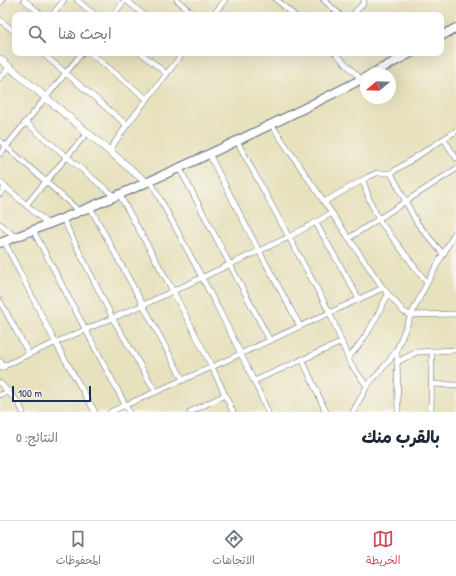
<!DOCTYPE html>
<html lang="ar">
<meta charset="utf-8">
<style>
body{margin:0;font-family:"Patrick Hand","Playpen Sans Arabic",sans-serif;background:#f2f2f3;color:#1f2937;direction:rtl}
.compass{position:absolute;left:360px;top:68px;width:36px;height:36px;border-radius:50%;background:#fff;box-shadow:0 4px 16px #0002;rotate:251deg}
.scale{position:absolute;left:12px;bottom:10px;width:79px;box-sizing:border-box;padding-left:4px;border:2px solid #1b2f5e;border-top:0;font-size:11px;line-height:14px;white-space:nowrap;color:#1b2f5e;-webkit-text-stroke:3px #f7f3e8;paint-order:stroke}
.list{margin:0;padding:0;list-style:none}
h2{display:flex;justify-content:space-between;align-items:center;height:52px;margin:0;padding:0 16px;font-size:17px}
h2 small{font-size:13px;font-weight:400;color:#747a83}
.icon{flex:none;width:22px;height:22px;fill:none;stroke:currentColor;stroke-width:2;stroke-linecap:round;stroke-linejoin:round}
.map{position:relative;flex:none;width:456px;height:412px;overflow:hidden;direction:ltr}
.search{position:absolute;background:#fff;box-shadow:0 4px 16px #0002;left:12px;right:12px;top:12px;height:44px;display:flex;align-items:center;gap:10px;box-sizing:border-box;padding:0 14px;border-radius:8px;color:#747a83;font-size:15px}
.sheet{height:108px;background:#fff}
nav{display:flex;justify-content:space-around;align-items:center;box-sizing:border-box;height:56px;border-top:1px solid #e0e1e3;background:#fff;font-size:11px;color:#747a83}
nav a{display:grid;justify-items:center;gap:2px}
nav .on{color:#d1495b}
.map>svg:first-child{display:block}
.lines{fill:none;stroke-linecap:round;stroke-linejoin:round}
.street-casing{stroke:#626d80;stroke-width:6}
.secondary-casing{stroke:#626d80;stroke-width:8}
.primary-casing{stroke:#626d80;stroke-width:10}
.street{stroke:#fff;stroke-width:5}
.secondary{stroke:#fff;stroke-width:7}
.primary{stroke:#fff;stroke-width:8}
</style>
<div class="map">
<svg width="456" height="412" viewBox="0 0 456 412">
<rect width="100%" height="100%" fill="#f7f3e8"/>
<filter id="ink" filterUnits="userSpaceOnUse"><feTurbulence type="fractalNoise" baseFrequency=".025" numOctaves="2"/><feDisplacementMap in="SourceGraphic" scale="8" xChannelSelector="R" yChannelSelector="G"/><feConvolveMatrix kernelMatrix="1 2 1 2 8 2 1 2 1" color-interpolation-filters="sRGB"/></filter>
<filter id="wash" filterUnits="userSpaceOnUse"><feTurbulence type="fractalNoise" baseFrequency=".012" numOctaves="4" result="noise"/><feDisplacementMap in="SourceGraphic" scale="16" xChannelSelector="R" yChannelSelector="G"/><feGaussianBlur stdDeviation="0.9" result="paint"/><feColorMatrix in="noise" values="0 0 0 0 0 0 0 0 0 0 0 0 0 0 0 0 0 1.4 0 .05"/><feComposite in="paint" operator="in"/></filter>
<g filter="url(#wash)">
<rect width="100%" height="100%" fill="#e7e1be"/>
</g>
<g filter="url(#ink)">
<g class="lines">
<defs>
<g id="street">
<path d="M24,0L42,15"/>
<path d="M77,0L95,15"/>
<path d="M126,0L144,15"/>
<path d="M177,0L194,15"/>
<path d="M277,0L294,15"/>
<path d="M324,0L340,15"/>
<path d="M0,3L2,0"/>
<path d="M52,15L64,0"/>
<path d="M113,15L125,0"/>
<path d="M213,15L225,0"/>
<path d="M352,15L363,4L364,0"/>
<path d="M0,20L15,32"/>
<path d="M42,53L127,125"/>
<path d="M90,53L147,99"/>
<path d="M141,53L167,74"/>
<path d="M335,53L361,79"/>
<path d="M0,78L10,67"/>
<path d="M25,122L114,196"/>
<path d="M271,124L383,288L404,312L411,315L456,314"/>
<path d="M444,139L456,158"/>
<path d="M0,141L80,212"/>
<path d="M237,141L330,313L350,363L367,386"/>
<path d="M109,151L127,125L183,53"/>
<path d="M0,154L82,53"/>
<path d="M209,154L259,251L300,326"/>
<path d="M179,167L270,341"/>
<path d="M391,173L417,223L443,254"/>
<path d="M150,180C191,257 233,333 268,412"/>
<path d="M363,180L369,199L379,220L427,283"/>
<path d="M0,182L48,224"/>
<path d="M0,194L6,187"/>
<path d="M119,194L173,291L212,367L233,412"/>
<path d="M324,202L368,177L377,173H391L456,131"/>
<path d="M26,205L87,133"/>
<path d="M90,207L143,305L289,237L332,213"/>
<path d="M63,219L113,319L156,392"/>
<path d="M316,223L359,299"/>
<path d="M0,224L15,237"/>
<path d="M33,230L129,412"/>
<path d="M349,238L456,169"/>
<path d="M4,241L55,342L95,412"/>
<path d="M0,301L29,354L143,305L183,380"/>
<path d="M397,349L398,412"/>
<path d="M348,358C367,338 376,318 388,294"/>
<path d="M302,359L326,412"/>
<path d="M0,361L4,367"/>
<path d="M397,362L417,352L456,350"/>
<path d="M0,368L29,354"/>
<path d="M254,381L342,342"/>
<path d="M0,383L18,402L23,412"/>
<path d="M431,384L456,385"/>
<path d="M0,395L8,392"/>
<path d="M110,412L212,367L383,288"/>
<path d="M190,412L225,395"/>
<path d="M353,412L367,386L389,361L397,349L411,315L427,283L456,231"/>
<path d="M431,412L432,351"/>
</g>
<path id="secondary" d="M0,59L146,182"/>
<g id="primary">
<path d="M441,36L456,28"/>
<path d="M371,74L411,53"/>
<path d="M0,243C125,196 247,138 366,77"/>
</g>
</defs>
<use href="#street" class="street-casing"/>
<use href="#secondary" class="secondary-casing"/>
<use href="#primary" class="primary-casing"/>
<use href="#street" class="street"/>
<use href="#secondary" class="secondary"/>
<use href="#primary" class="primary"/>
</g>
</g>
</svg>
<svg class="compass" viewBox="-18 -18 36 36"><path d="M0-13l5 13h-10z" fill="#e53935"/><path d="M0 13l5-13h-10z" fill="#747a83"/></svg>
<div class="scale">100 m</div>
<div class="search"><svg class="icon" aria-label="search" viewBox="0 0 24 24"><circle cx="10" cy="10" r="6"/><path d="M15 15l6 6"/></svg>ابحث هنا</div>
</div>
<section class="sheet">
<h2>بالقرب منك<small>النتائج: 0</small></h2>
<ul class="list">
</ul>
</section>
<nav>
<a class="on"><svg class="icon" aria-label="map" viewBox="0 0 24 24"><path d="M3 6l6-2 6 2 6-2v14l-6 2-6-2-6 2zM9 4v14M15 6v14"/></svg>الخريطة</a>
<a><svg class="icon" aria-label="directions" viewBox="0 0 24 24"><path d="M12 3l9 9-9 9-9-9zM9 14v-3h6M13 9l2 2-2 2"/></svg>الاتجاهات</a>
<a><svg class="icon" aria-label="saved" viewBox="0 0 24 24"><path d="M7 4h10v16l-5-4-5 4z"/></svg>المحفوظات</a>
</nav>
